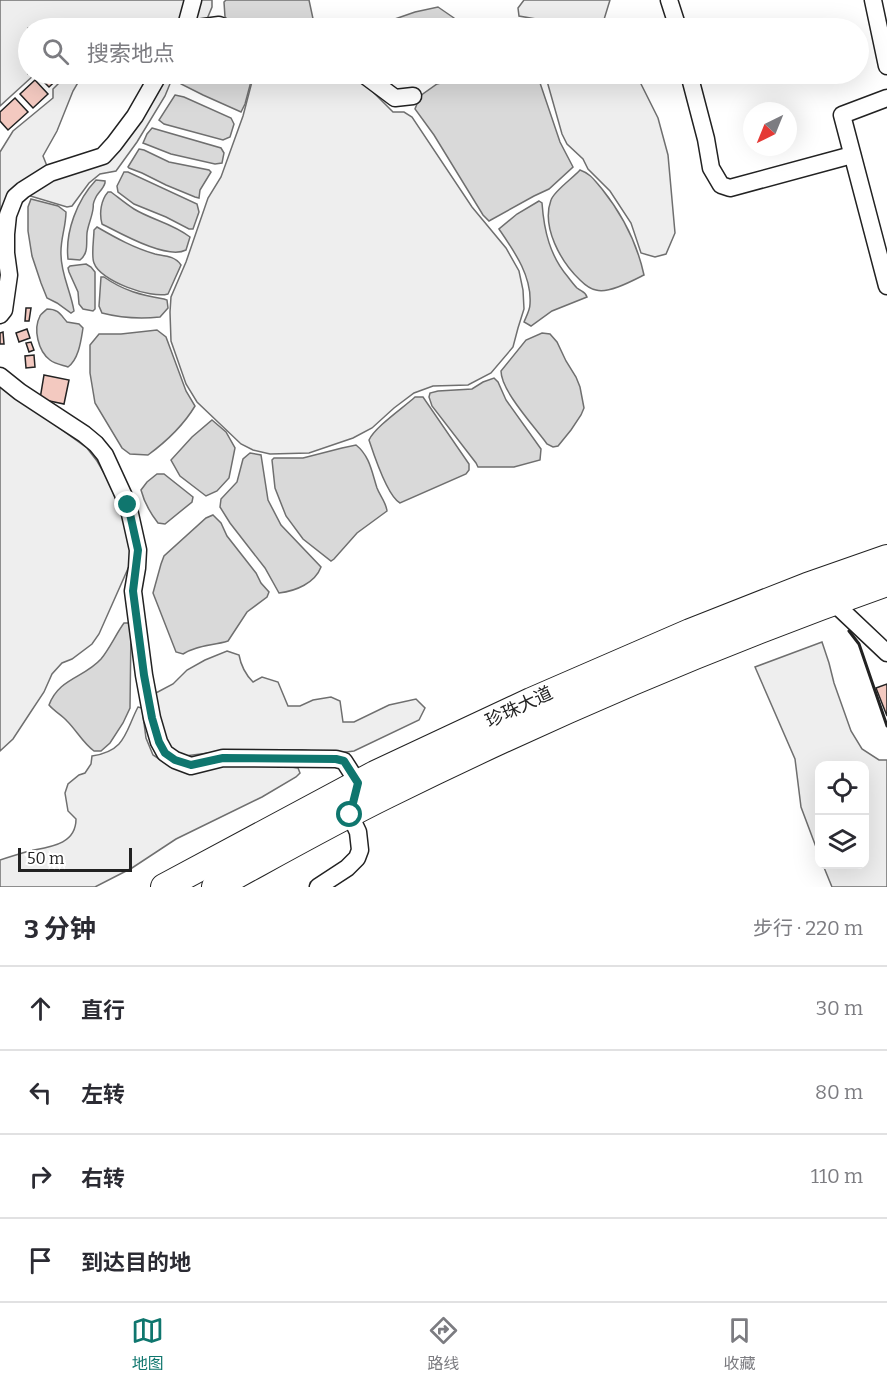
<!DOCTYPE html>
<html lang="zh">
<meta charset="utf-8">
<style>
body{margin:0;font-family:Bitter,"Noto Sans SC",serif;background:#f2f2f3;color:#2b2b33}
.controls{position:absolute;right:18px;bottom:18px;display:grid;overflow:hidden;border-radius:12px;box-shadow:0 6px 24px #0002}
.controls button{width:54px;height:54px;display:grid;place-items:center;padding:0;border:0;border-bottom:2px solid #e1e1e2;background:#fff;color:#2b2b33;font:30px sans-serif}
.compass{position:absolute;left:743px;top:102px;width:54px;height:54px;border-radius:50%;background:#fff;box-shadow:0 6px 24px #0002;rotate:223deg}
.scale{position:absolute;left:18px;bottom:15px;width:114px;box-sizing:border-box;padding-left:6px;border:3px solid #222;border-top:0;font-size:16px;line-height:21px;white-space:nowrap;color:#222;-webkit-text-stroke:4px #fff;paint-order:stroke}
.stop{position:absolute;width:18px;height:18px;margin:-14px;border:4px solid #0f766e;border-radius:50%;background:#fff}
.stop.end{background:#0f766e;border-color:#fff;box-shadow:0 2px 6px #0008}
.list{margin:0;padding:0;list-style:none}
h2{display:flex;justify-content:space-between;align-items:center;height:78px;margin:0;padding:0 24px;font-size:26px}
h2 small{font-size:20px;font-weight:400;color:#7c7c81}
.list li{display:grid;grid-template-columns:39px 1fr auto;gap:18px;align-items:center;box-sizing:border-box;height:84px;padding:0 24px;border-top:2px solid #e1e1e2}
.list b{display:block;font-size:22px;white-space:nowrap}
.list em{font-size:20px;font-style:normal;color:#7c7c81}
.icon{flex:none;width:33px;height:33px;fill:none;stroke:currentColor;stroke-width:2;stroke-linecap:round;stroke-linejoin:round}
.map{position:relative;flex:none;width:887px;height:887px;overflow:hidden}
.search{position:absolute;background:#fff;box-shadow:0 6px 24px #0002;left:18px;right:18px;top:18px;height:66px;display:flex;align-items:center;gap:15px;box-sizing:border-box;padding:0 21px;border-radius:33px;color:#7c7c81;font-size:22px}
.sheet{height:414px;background:#fff}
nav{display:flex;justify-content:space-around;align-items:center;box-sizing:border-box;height:84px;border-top:2px solid #e1e1e2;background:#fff;font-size:16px;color:#7c7c81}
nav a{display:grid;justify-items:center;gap:3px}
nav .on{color:#0f766e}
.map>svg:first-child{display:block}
.green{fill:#eee;stroke:#6f6f6f;stroke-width:1.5}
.water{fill:#d9d9d9;stroke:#6f6f6f;stroke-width:1.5}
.building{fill:#f3c9c0;stroke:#222;stroke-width:1.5}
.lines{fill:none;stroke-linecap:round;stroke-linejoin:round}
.minor-casing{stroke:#222;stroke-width:19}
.highway-casing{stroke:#222;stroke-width:28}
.minor{stroke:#fff;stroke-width:16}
.highway{stroke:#fff;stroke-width:26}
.wall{stroke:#222;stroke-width:3}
.route{stroke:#0f766e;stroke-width:8}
.labels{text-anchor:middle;stroke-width:4.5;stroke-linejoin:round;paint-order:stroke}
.street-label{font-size:18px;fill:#222;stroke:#fff}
</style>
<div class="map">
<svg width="887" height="887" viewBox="0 0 887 887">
<rect width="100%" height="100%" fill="#fff"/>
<g class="green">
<path d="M0,0H186L181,20L176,28H28V74H34V75L0,106Z"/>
<path d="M199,0H212V7L207,19L193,25Z"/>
<path d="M524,0H610L602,26L608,28H552L550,24L542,20L519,16L518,8Z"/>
<path d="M68,74H83L73,91L57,131L43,156L47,166L0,225V152L13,131L53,98V89Z"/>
<path d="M166,74H174L165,96L137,142L116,171L100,174L89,183L72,206L67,207L27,195L52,178L91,166Z"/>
<path d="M254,74H351L370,89L393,112H404L412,117L472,207L506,248L519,271L523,290L524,309L518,328L513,347L491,373L468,385L433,386L414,393L394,408L372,428L353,438L309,453L270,454L253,450L241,444L197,402L186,384L171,341L170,312L171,297L186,262L208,198L221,177L243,116Z"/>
<path d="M545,74H636L658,118L668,155L675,233L666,254L655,257L641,253L631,223L610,191L588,169L583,159L567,144L562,134Z"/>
<path d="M0,385L87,448L97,461L110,483L130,540V564L99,634L92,644L72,659L62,663L52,674L44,692L32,710L13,739L0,751Z"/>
<path d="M822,642L829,663L834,683L851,731L862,749L879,760H887V887H832L823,865L864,864V766H820L819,855L801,807L795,759L755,667Z"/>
<path d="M227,651L239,655C241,666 245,674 253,682L262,677L278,682L288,706H300L313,700L331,697L340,701L343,722H354L389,705L416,699L425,708L419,720L354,751L339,753L302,750L224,751L185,756L168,748L163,740L154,694L173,684L187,670L205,660Z"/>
<path d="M138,707L142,708L146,738L153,755L167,764L215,766L279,765L298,768L300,773L296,777L262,797L176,839L132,868L95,887H0V860C9,857 19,854 29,851C49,847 76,845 76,819L68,811L65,793L68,784L79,775L85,773L91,764L92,756C126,751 125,732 138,707Z"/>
</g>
<g class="water">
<path d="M226,0H309L315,28H238L225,17L224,2Z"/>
<path d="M438,7L454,18L465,28H369L415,12Z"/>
<path d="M178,74H253L245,104L241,112L203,95L181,84L177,76Z"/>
<path d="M403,74H450C433,78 419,85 403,74Z"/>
<path d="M474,74H537L560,142L573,167L549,189L534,196L489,221L483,215L434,135L415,109L420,96L437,84Z"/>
<path d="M175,95L184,97L231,118L234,124L230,137L223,140L164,124L159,120Z"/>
<path d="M152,128L221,148L224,153L222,163L215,164L171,154L143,143L147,134Z"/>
<path d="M139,149L144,150L169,162L209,170L211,172L200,190L199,198L195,197L166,185L142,173L129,168L128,167Z"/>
<path d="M580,170C591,174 594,180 602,189C622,214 637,243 644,275C632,281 608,294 596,290C590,289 584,284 580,280C561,262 541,227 551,200C554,191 573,178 580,170Z"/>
<path d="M124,172H128L197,204L199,212L193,229H189L166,217L134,204L118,192L117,186Z"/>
<path d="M96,180L105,181V183C103,190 97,193 95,199C92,206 94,202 93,209C92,217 88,225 87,233C86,243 89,253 80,260L68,259C65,232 77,200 96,180Z"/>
<path d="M108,192H111C119,198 126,204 134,209C152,220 172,223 190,237L186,250C167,260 120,233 102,224C99,213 101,200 108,192Z"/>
<path d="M31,199L58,206L66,212C66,227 60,240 61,255C61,274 71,292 74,311L71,313L57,303L47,298L41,283L32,256L28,231V207Z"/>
<path d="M539,201L542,203C544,231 550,256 568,277C571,281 574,285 577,288C582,292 585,291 587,297L552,311L531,326L524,322C526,317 530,310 530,304C532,276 514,251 499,229L517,214Z"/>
<path d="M97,227C116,238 134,248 155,254C165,256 175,256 181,265L168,294C151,299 100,281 94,263C91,256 94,238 94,230Z"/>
<path d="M86,264L91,267L95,272V309L93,311L83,309L79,304L78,292L69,272L68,268L70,266Z"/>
<path d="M101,277H104C124,291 141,295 164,299L167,300L168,308L160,317C140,319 121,318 102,313L99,306Z"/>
<path d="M47,309C58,309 60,314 67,322L79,324L83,328C81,340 79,359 68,367C62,365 55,364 50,360C38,351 33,329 40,316C40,315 46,310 47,309Z"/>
<path d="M157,330L166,337L186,391L195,406C183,426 167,441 148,455L130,454L122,448L95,403L90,373V345L99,334H121Z"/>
<path d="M542,333L550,334L557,342L566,361L576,377L580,387L584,408L581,415L571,430L558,446L553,447L547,444C535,427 501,391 501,371L526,340Z"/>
<path d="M494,378L498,382L506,400L541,449L540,460L514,467H478L476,463L432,406L429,397L430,393L438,391L472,389L483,382Z"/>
<path d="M415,397H423L469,464V470L466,474L400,503C387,496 374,455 369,440C375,427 403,408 415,397Z"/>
<path d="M212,420L226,432L235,448L229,478L217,491L206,496L180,476L171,460L192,437Z"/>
<path d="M356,445C370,456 372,473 377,488C380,496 386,502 387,511L357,533L334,559L331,561L303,539L286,516L275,488L272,460L274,458H303L342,448Z"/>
<path d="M250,453L261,455L268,500L281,525L321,567C315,583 296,591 279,593L265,568L230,523L220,507L221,499L237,482L243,459Z"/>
<path d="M157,474H164L193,497L192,502L165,524L158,523C151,514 144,502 141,490L147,482Z"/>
<path d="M213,515L221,523L227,536L256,573L261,583L269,592L267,597L247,612L228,641C212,646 197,645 183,654L176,652L153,593L161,564L164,556L206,518Z"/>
<path d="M124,623H129L131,629L130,708L123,723L110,743L101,751H94C83,743 77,731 67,721C62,715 55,712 49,705C59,678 84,678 101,659C110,648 116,634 124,623Z"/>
</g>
<g class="building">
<path d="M47,74H63L49,87L41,79Z"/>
<path d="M35,80L48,94L33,108L20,94Z"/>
<path d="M15,98L28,112L8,130L0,121V112Z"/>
<path d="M26,308H31L29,321H25Z"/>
<path d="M27,329L30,338L19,342L16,333Z"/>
<path d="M3,332L4,344H0V333Z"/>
<path d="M31,342L34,350L29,352L26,343Z"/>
<path d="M34,355L35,367L26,368L25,356Z"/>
<path d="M44,375L69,380L64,404L40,399Z"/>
<path d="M887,684V716L876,688Z"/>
</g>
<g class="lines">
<defs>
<g id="minor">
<path d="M669,0L678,28"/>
<path d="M873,0L887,66"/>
<path d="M184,28L187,22L193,0"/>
<path d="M197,28L219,25L225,28"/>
<path d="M363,74L395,98L413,96"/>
<path d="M689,74L706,139L711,168L721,185L730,188L852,155"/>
<path d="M887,98L842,115L887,286"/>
<path d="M0,315L4,310L9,275L6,253V234L8,215L15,197L23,190L50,173L103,156L114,144L135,116L159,74"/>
<path d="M0,376L20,392L84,434L96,444L105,455L128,505L138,550L137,568L133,591L144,675L152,718L159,742L165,753L175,760L191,766L223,758L336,759L344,761L358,783L350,815L358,832L360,850L357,858L347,868L318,887"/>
<path d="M833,602L887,653"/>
</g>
<g id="highway">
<path d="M164,887L375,774L531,701L690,632L807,586L887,558"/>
<path d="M215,887C272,856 328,824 387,795C549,715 716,643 887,583"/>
</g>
</defs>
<use href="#minor" class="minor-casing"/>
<use href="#highway" class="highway-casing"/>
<use href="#minor" class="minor"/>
<use href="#highway" class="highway"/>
<path class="wall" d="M849,631L859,644L887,726"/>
</g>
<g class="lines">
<path class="route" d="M128,505L138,550L133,591L144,675L152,718L159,742L165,753L175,760L191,765L223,758L336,759L344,761L358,783L350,815"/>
</g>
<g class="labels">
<g class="street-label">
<text transform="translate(519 707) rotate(-25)" y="6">珍珠大道</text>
</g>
</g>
</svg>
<div class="controls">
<button><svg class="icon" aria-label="locate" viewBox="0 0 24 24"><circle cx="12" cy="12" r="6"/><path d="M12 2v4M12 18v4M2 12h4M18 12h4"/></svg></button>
<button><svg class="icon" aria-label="layers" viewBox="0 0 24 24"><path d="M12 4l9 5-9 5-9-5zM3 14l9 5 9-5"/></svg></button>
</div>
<svg class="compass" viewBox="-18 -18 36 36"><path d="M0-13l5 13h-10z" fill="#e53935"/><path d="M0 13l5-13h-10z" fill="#7c7c81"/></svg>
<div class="scale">50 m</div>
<div class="stop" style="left:350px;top:815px"></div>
<div class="stop end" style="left:128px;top:505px"></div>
<div class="search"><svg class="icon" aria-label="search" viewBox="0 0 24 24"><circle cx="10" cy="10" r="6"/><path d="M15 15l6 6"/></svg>搜索地点</div>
</div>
<section class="sheet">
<h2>3 分钟<small>步行 · 220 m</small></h2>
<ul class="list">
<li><svg class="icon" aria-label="ahead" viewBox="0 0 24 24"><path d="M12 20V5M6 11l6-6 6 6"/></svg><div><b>直行</b></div><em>30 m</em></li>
<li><svg class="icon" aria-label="left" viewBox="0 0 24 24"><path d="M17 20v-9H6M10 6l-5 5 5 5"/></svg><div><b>左转</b></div><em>80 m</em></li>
<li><svg class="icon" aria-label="right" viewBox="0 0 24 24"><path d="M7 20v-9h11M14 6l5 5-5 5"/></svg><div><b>右转</b></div><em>110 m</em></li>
<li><svg class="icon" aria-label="arrive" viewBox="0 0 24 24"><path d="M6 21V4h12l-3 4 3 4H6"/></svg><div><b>到达目的地</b></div></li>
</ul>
</section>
<nav>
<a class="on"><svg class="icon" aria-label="map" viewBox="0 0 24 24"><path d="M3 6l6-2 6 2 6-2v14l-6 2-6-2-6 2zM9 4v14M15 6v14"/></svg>地图</a>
<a><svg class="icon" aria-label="directions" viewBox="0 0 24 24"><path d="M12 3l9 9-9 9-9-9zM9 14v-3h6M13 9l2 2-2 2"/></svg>路线</a>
<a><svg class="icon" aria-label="saved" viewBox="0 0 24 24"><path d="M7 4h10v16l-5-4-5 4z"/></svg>收藏</a>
</nav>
